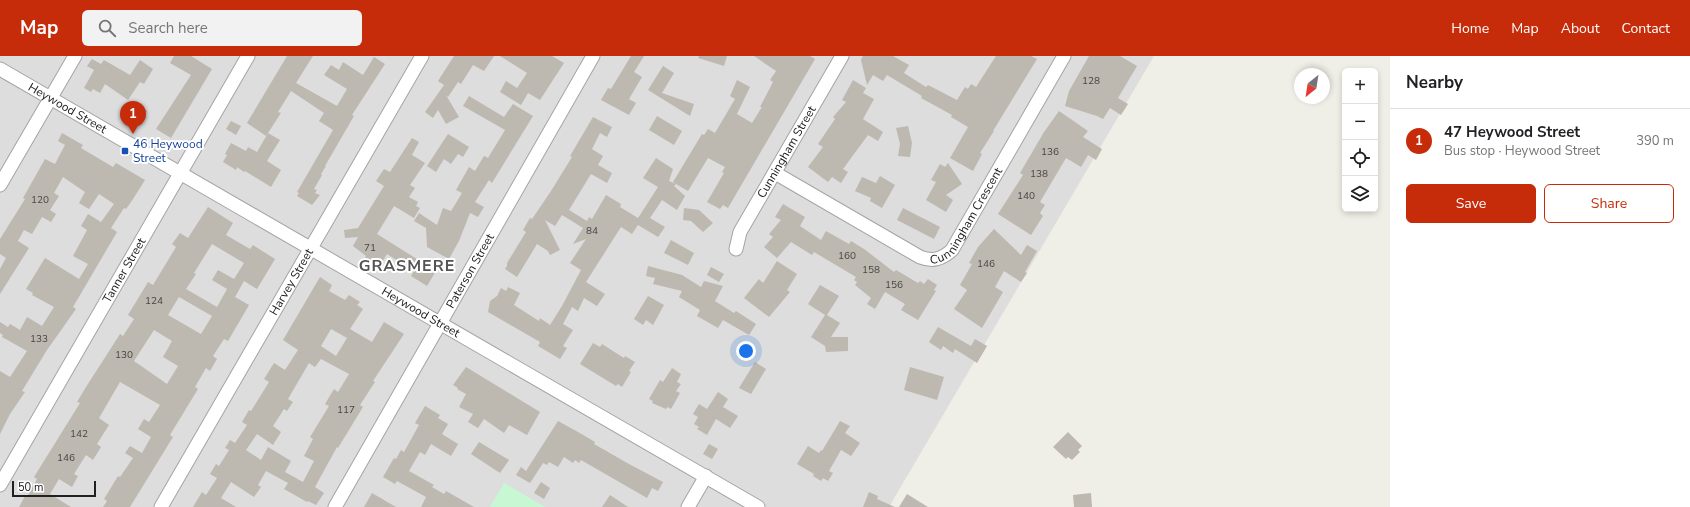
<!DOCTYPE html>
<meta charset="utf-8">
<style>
body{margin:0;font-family:"Nunito Sans",sans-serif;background:#f2f2f2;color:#202124}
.controls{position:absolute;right:12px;top:12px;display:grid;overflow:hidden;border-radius:6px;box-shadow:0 2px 6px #0003}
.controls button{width:36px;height:36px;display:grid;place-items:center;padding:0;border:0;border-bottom:1px solid #e0e0e0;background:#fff;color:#202124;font:20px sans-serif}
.compass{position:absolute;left:1294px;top:12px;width:36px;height:36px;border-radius:50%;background:#fff;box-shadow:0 2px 6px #0003;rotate:210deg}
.scale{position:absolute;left:12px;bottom:10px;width:84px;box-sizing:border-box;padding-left:4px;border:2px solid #202020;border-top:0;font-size:11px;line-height:14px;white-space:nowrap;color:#202020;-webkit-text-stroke:3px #fff;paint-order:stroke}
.you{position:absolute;left:746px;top:295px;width:14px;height:14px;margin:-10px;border:3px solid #fff;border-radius:50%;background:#1a73e8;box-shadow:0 0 0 6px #1a73e833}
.badge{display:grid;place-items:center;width:26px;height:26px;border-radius:50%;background:#c62c0a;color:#fff;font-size:13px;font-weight:700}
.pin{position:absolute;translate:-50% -33px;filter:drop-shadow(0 1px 2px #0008)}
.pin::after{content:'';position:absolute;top:21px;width:14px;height:12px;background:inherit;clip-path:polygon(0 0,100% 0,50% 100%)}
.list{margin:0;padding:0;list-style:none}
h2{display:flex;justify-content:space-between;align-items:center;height:52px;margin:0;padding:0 16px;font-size:17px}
h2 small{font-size:13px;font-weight:400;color:#757577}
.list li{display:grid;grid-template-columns:26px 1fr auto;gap:12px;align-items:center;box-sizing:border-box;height:64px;padding:0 16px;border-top:1px solid #e0e0e0}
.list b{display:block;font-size:15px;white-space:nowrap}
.list p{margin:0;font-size:13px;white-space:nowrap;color:#757577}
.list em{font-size:13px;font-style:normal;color:#757577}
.actions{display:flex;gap:8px;padding:12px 16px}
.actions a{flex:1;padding:9px 0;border:1px solid #c62c0a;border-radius:6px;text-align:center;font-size:14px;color:#c62c0a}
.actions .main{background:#c62c0a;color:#fff}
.icon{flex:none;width:22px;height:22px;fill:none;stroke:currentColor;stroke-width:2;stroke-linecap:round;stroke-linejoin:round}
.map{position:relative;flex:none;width:1390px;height:451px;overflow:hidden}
header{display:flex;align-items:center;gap:24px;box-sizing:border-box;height:56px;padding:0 20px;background:#c62c0a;color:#fff}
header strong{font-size:19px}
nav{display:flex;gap:22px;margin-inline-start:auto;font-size:14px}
.search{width:280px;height:36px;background:#f2f2f2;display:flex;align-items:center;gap:10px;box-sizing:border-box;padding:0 14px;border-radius:6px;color:#757577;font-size:15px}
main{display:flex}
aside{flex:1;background:#fff}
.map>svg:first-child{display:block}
.residential{fill:#dedddd}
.park{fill:#c7f7d3}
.building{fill:#bdb8b0;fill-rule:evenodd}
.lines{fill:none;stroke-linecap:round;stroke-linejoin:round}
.minor-casing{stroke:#a4a4a4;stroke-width:15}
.minor{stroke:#fff;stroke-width:13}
.transit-dot{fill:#1a4fb4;stroke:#fff;stroke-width:1.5}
.labels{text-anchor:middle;stroke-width:4;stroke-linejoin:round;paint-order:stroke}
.number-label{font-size:10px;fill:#474644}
.street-label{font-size:12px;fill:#202020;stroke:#fff}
.transit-label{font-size:12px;fill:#164399;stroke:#fff;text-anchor:start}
.district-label{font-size:16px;font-weight:bold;letter-spacing:1px;fill:#535353;stroke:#fff}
</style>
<header>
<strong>Map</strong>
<div class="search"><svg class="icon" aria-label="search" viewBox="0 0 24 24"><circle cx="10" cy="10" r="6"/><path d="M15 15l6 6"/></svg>Search here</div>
<nav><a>Home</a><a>Map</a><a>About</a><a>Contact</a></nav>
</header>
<main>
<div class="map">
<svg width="1390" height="451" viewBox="0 0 1390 451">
<rect width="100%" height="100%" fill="#f0efe7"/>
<path class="residential" d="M0,0H1154L889,451H0Z"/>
<path class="park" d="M504,427L545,451H490Z"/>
<g class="building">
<path d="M174,0H191L212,13L171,82L156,73L191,19L170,7Z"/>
<path d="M287,0H313L296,27L337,50L347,33L324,19L331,9L339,14L343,6L363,19L374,1L385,8L352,59L354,60L325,110H326L321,118L322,119L314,133L317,134L315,137L320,139L312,149L297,140L299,137L297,136L333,74L319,65L324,57L291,35L278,56L281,57L266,80L247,67Z"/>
<path d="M454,0H494L484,15L473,9L461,28L458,26L448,41L446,39L459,61L446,68L438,54L433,62L425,56L444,29L438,25Z"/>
<path d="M500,0H552L564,7L540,44L528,37L521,49L500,36L506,25L517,32L527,17Z"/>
<path d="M631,0H644L634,16L642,21L629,43L636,47L629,59L601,44L608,32L611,33Z"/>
<path d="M699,0H727L724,10L698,2Z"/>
<path d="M754,0H810L815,3L728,152L723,149L720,153L707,146L724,117L722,116L725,111L708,102L688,135L676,128L674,130L685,140L677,154L662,144L650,162L665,171L658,181L638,169L632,178L621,171L586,226L605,238L597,250L584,242L578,255L572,251L563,268L573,274L563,290L567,292L560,303L538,290L540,286L488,256L490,245L497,240L501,232L506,235L508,231L520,237L514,249L539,265L540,262L550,269L562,250L581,214L570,207L586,183L573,188L583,172L562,159L555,170L545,164L560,194L550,199L548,195L537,188L517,221L505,213L507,210V207L526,176L523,174L530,162L532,163L551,135L572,101L570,100L593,61L612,71L607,81L600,77L592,93L603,100L598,109L612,117L607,127L591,118L569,154L587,165L589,161L592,163L606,139L621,148L620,151L638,162L658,131L643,122L656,102L673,113L669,125L676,128L673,126L702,78L704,79L708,73L715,77L735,43L730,40L737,24L750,31L737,58L752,67L762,51H760L773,26L770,24L776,15Z"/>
<path d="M863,0H893L909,9L904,17L926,31L928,29L957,44L965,31L968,33L971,28L976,31L996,0H1031L1037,3L993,75H994L980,97L982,98L973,115L950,102L968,71L951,61L952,59L921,42L922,40L887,19L883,25L873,19L867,29L861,4Z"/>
<path d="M1089,0H1120L1137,10L1118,42L1128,48L1121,59L1110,52L1103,63L1097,60L1065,50L1069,35Z"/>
<path d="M92,3L101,8L104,4L130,19L140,4L153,13L144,28L140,26L128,44L105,28L100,37L93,33L91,36L84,32L94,14L87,10Z"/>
<path d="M663,10L674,17L662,37L694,48L690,60L648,34Z"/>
<path d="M853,24L866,32L863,37L874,43L863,63L883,76L878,85L868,79L843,113L848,116L841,127L832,121L828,126L808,111L823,91L818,88L835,63L833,61L846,46L842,44Z"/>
<path d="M469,40L504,61L513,48L533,60L492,127L489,124L475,146L484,151L478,161L470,157L459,185L449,203L427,191L426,172L414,165L419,157L437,169L443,152L451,155L462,137L456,134L469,111L475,115L484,100L488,102L505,74L463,50Z"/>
<path d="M135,48L147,55L142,64L129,58Z"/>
<path d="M1059,55L1088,75L1083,81L1102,93L1096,104L1088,99L1081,111L1066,102L1040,146L1045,149L1040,157L1043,160L1031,179L998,158L1023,119L1020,117L1044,76Z"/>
<path d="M657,60L682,75L674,89L649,74Z"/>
<path d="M231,65L241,70L236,79L226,73Z"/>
<path d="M908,70L912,87L910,101L898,100L900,88L896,72Z"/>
<path d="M62,77L83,89L81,92L113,111L116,107L145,124L133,143L126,153L124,152L111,172L117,176L73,251L76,253L47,294L22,335L25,336L10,358L0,378V315L10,321L27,295L2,281L3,279L0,277V266L8,271L10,268L20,274L27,261L42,270L54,251L32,239L33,237L26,233L45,202L79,223L88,208L73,200L87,174L81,170L88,158L101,166L114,148L99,138L89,153L79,147L85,136L63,121L54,137L59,140L50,154L56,158L51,166L42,161L32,178L24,174L18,185L29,192L0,238V213L6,202L0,198V183L25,143L23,142L45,103L55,108L65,89L58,85Z"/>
<path d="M268,77L280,84L267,105L281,114L271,131L245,115L244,116L237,111L236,114L223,106L227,99L225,98L231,87L246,95L248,91L257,96Z"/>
<path d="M448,78L469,91L463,101L458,98L451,108L444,103L436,116L427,110Z"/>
<path d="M412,82L419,86L412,99L425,107L410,129L415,132L409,141L418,146L416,150L420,152L414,162L394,150L377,178L436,215L427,230L411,220L414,215L387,198L379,211L365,202L366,200L353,190L358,181L345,182L344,174L358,172L384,130L376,125L384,113L390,116Z"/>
<path d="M948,107L962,128L946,139L953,144L946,156L926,144L936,126L931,124L940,108L945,111Z"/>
<path d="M880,120L895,129L882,152L870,145L871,142L855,135L862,121L876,127Z"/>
<path d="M783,148L805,161L800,170L821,184L826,175L849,188L851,185L864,193L894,216L896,214L918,227L920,225L924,228L928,223L937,229L934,234L936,235L918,264L901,254L905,248L885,236L875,253L867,248L871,242L855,229L857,226L854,224L856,221L814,196L812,199L791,186L777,202L764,191L773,181L769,178L781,164L775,161Z"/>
<path d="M208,151L233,167L226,179L250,193L253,189L275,203L257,233L244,225L235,241L249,249L228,285L224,283L213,300L217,303L210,315L206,312L195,331L198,333L170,379L173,381L130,451H103L107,445L104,443L118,420L120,421L133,402L125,397L130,390L142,397L151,381L138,373L144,363L149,366L160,349L120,326L99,362L109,369L97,388L101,391L93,404L86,399L74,418L78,420L72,431L59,423L50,438L71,451H19L25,440L27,441L37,423L34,421L80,347L77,346L86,331L120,278L123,280L134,263L128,259L148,226L153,229L176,191L172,188L180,177L188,182ZM212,188L244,207L234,223L218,214L212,224L227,233L217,251L186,233L196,218L194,217ZM179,241L212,260L201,278L168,259ZM154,274L172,285L163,301L178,310L167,328L134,305Z"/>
<path d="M684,152L699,154L713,167L703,176L691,165L683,164Z"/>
<path d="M903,152L940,171L934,183L897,164Z"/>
<path d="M994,173L1021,199L1027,189L1037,195L1025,216L1027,217L1021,226L1004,215L995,231L1003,236L982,272L954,253L967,234L960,229L972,208L969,207L978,191Z"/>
<path d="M671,184L694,197L688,209L664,197Z"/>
<path d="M777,205L797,218L787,234L790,236L769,261L744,242L759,223L763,227Z"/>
<path d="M648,210L682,219L701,231L704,225L723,230L715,245L734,257L736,255L756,268L749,279L723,264L718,272L697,260L700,254L679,241L682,235L653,228L655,222L646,220Z"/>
<path d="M711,211L724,218L719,226L707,219Z"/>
<path d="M320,221L332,229L329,235L345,244L349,239L360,246L357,249L363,253L350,273L372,286L384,266L404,278L373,325L375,326L360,349L363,351L338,392L337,391L315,431L324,437L316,449L308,445L307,446L284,433L288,427L266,415L258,429L261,431L254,441L231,426L221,442L236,451H193L202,436L206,439L217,422L210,418L216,408L219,410L229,394L225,392L230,384L235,387L247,369L242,366L249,354L251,355L269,326L264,323L274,307L285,314L298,294L283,284ZM331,273L347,282L336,300L321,290ZM321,303L349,318L338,336L334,333L325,348L329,350L310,381L313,383L304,400L314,405L303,426L285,416L291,405L268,391L261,404L246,394L257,378L273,389L281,376L273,370L284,353L287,355L293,346L288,343L309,307L315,311Z"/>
<path d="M820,229L839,240L827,259L840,267L831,281H848V295L826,296L825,290L811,281L825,259L808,248Z"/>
<path d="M648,240L664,249L653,269L646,264L643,269L634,263Z"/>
<path d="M938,271L971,290L975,283L987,290L977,307L955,293L953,297L943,290L941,294L929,286Z"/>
<path d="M593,287L600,291L602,288L624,302L625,300L635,306L629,315L631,316L622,331L618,328L616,330L580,308Z"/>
<path d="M755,306L766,313L751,338L739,332Z"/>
<path d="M466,311L540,356L527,379L509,369L504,377L484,363L478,372L468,366L473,358L459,351L466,338L457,333L458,332L453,329Z"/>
<path d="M910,311L944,321L937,344L904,334Z"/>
<path d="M672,312L681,318L677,326L681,328L676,335L680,337L671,353L668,351L666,353L652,347L653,345L649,343L660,324L663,326Z"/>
<path d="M718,336L728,343L723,351L738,360L730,372L716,363L707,379L697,373L699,371L694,368L698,361L693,358L699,348L707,353Z"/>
<path d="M425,350L440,359L438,362L448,368L442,378L458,388L451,400L431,388L425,399L420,396L409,415L434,429L432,431L444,438L446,435L474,451H421L426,441L397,425L395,428L383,421L394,402L396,403L401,394L404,396L419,369L415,367Z"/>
<path d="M558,365L578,376L595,386L594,388L629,408L663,426L658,435L652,432L647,442L581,404L579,407L575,404L573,407L564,401L558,411L549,406L547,409L543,407L530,427L516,419L521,411L526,415Z"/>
<path d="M840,365L850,370L845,377L860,387L851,400L841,394L829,415L833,417L828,425L823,422L821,425L813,420L814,418L797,408L808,390L819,397L821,394L822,395Z"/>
<path d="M1068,376L1082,390L1078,394L1080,396L1072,404L1068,401L1066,403L1053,391Z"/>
<path d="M479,386L509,404L500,417L471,398Z"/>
<path d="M709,388L718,393L712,403L703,398Z"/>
<path d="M541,426L550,432L544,443L534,437Z"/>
<path d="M869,436L878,440L877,443L895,451H863Z"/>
<path d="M372,437L396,451H364Z"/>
<path d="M1091,437L1092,451H1074L1073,439Z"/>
<path d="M907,438L928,451H899Z"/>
<path d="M610,439L628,451H602Z"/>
</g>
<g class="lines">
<defs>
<g id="minor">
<path id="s1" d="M0,13L758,451"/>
<path id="s2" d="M775,117L920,201C933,206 942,203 952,194L1064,0"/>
<path d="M0,129L75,0"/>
<path id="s3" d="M736,193L740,176L842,0"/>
<path id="s4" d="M0,429L248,0"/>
<path id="s5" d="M161,451L422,0"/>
<path id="s6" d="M335,451L593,0"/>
<path d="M688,451L706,420"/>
</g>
</defs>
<use href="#minor" class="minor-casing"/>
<use href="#minor" class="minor"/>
</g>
<rect class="transit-dot" x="121" y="91" width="8" height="8" rx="2"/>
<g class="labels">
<g class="number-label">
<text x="1091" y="28">128</text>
<text x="1050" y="99">136</text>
<text x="1039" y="121">138</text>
<text x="1026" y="143">140</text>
<text x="40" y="147">120</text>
<text x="592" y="178">84</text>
<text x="370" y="195">71</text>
<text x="847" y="203">160</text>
<text x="986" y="211">146</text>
<text x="871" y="217">158</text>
<text x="894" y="232">156</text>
<text x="154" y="248">124</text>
<text x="39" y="286">133</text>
<text x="124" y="302">130</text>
<text x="346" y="357">117</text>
<text x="79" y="381">142</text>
<text x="66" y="405">146</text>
</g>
<g class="street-label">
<text dy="4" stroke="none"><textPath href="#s1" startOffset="78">Heywood Street</textPath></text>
<text dy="4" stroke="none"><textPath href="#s3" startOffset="110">Cunningham Street</textPath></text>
<text dy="4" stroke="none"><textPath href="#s2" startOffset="237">Cunningham Crescent</textPath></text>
<text dy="4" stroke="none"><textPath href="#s4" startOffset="248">Tanner Street</textPath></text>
<text dy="4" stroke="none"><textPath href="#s6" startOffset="272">Paterson Street</textPath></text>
<text dy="4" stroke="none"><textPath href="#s5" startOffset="260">Harvey Street</textPath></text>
<text dy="4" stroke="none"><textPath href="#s1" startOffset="486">Heywood Street</textPath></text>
</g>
<g class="transit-label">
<text x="133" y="92">46 Heywood<tspan x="133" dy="14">Street</tspan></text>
</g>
<g class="district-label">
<text x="407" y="215">GRASMERE</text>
</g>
</g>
</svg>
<div class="controls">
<button>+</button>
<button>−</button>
<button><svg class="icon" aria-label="locate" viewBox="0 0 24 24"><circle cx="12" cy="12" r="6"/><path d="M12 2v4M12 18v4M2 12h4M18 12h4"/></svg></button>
<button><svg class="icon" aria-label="layers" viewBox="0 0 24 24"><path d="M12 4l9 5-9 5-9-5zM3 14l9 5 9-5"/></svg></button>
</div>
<svg class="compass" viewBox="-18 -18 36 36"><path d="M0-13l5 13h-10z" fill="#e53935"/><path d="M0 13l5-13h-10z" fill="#757577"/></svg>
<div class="scale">50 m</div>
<div class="you"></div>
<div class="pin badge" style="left:133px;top:78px">1</div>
</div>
<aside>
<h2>Nearby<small></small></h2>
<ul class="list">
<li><span class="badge">1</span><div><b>47 Heywood Street</b><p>Bus stop · Heywood Street</p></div><em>390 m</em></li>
</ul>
<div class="actions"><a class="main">Save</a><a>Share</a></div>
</aside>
</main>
